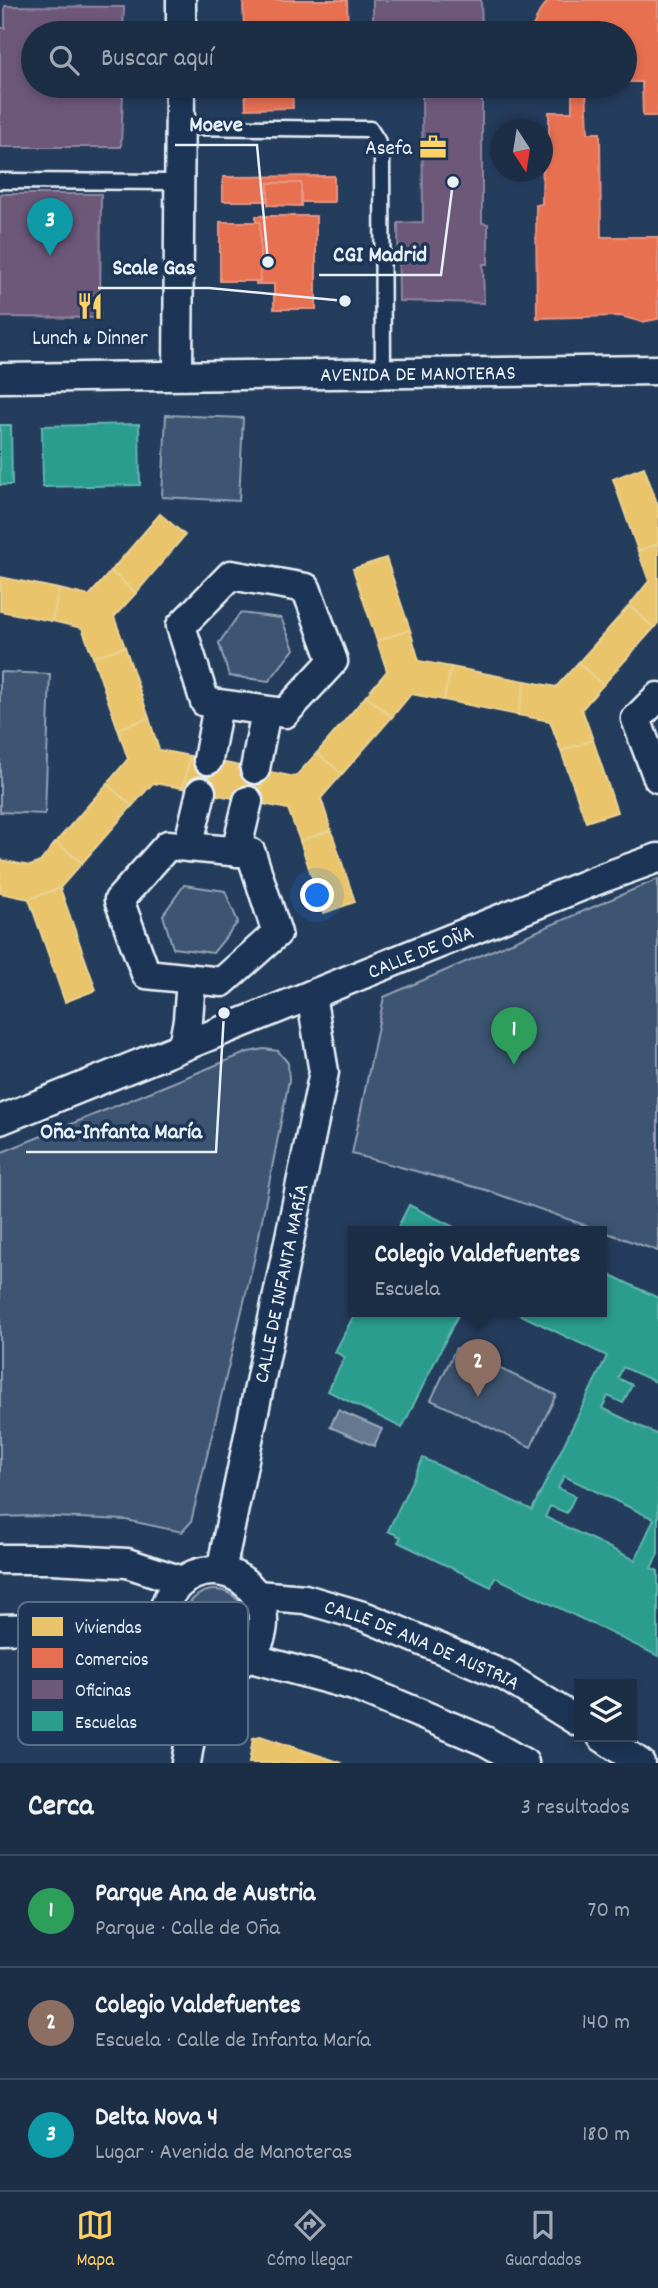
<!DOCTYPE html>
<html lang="es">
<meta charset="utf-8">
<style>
body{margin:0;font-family:Dekko,sans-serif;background:#25364d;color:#f1f3f6}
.controls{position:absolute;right:21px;bottom:21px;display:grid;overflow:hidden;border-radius:0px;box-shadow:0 4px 10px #0003}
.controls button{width:63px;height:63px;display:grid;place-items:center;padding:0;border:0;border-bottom:2px solid #3a4a5f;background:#1c2e46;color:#f1f3f6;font:35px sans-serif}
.compass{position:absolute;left:490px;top:119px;width:63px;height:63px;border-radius:50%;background:#1c2e46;box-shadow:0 4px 10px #0003;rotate:168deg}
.you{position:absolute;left:318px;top:896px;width:24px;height:24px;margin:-18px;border:5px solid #fff;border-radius:50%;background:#1a73e8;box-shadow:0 0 0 10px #1a73e833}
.badge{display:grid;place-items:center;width:46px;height:46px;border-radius:50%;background:#ffd166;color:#fff;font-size:23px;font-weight:700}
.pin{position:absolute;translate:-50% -58px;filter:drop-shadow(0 2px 4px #0008)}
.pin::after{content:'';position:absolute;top:37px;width:24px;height:21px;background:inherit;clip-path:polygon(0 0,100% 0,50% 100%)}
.popup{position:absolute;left:348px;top:1226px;width:259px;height:91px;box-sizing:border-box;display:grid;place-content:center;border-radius:0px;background:#1c2e46;filter:drop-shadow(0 2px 5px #0005);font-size:23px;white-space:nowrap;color:#a0a8b3}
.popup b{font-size:26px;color:#f1f3f6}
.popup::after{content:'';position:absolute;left:50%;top:100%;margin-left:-14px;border:14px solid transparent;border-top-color:#1c2e46}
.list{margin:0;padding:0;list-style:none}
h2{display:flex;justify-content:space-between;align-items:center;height:91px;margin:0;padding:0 28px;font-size:30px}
h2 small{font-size:23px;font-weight:400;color:#a0a8b3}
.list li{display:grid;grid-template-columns:46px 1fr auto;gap:21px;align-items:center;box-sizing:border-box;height:112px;padding:0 28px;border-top:2px solid #3a4a5f}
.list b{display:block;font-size:26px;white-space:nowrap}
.list p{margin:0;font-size:23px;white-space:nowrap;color:#a0a8b3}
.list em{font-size:23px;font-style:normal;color:#a0a8b3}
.icon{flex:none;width:38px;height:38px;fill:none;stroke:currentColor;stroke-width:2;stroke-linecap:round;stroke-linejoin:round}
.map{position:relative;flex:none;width:658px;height:1763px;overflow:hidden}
.search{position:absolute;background:#1c2e46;box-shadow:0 4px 10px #0003;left:21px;right:21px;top:21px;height:77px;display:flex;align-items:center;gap:18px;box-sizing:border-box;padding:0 24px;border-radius:38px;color:#a0a8b3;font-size:26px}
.sheet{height:427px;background:#1c2e46}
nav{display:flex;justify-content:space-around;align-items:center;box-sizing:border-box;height:98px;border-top:2px solid #3a4a5f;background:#1c2e46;font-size:19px;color:#a0a8b3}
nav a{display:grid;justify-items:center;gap:4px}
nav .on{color:#ffd166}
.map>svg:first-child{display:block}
.green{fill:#3e5472;stroke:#93a2b5;stroke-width:2}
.water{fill:#657890;stroke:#99a8ba;stroke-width:2}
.homes{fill:#e9c46a;stroke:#e9d295;stroke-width:2}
.shops{fill:#e76f51;stroke:#e79683;stroke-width:2}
.offices{fill:#6d597a;stroke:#9287a0;stroke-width:2}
.schools{fill:#2a9d8f;stroke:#63b6ae;stroke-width:2;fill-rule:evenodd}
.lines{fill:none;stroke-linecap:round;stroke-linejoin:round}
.lane-casing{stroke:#e8f1f8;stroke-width:19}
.street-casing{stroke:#e8f1f8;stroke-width:33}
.lane{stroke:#1d3557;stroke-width:14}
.street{stroke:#1d3557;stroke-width:28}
.labels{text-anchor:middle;stroke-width:7;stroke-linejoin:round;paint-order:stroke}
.poi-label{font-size:21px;fill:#e8f1f8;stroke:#1d3557;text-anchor:end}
.street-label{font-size:21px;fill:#e8f1f8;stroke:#1d3557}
.key{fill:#1d3557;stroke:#5a6d87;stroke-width:2}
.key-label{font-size:19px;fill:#e8f1f8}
.leader{fill:none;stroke:#e8f1f8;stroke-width:2.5}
.callout-dot{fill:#e8f1f8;stroke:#1d3557;stroke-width:2.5}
.callout-label{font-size:23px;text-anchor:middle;font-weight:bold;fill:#e8f1f8;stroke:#1d3557;stroke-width:7;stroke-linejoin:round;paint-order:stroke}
</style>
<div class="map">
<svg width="658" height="1763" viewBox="0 0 658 1763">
<rect width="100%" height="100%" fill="#253d5d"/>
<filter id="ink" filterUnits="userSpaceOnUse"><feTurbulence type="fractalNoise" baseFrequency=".0143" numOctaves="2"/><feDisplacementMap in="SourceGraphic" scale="14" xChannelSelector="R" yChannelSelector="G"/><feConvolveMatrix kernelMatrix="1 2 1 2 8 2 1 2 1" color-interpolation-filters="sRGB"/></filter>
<g filter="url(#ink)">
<g class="green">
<path d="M166,415L243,418L239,501L162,497Z"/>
<path d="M240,613L281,618L294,649L269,681L229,676L219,643Z"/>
<path d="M0,672L50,674L45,814L0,812Z"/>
<path d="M658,879V1251L486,1190L352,1154L384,997Z"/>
<path d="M184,885L225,891L238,922L213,953L173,948L163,915Z"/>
<path d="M264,1049L278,1051L288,1063L289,1080L255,1256L191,1522L182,1532L126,1520L31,1516L0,1517V1153L248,1052Z"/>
<path d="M456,1348L556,1395L531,1447L431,1400Z"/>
<circle cx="215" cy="1621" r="31"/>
</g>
<path class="water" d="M338,1410L382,1429L374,1446L330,1427Z"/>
<g class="homes">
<path d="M644,467L658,506V544L638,551L613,479Z"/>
<path d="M160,514L185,535L136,593L111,571Z"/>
<path d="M658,544V623L654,628L629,606L649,581L638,551Z"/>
<path d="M386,558L410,630L377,641L353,569Z"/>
<path d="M111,571L136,593L114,617L125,647L93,657L82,628L52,621L59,589L89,596Z"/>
<path d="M0,577L59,589L52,621L0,611Z"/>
<path d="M629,606L654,628L603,685L578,663Z"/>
<path d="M410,630L419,661L451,667L444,700L411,694L392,717L366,696L387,671L377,641Z"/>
<path d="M125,647L149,718L118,729L93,657Z"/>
<path d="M578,663L603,685L582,709L593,740L561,751L550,721L518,715L525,681L556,687Z"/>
<path d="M451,667L525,681L518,715L444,700Z"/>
<path d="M366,696L392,717L342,774L317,753Z"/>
<path d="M149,718L159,750L190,756L183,788L153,783L132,806L107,784L128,759L118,729Z"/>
<path d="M593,740L617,812L586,822L561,751Z"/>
<path d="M317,753L342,774L321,798L331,830L300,841L288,809L258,803L265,771L295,777Z"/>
<path d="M190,756L265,771L258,803L183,788Z"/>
<path d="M107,784L132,806L82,863L56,842Z"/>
<path d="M331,830L355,902L324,913L300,841Z"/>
<path d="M56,842L82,863L60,888L29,899L0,893V860L30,866L40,862Z"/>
<path d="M60,888L96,990L65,1002L29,899Z"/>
<path d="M260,1736L342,1763H249L253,1738Z"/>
</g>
<g class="shops">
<path d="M243,0H347L348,33H244Z"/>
<path d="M549,0H658V116H643L642,82H628L631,73H625V33H533L532,28L540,11Z"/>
<path d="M245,86H292L293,108L246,109Z"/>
<path d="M572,87H586L588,133H600L601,237H658V319L642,322L621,316L537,318L536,205L542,204L543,149L549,148V112H572Z"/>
<path d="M334,176V202H301V183H268V201H223V177Z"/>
<path d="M268,183H301V206L268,205Z"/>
<path d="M256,216H316V309H274V284H256Z"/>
<rect x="220" y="222" width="40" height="59"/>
</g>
<g class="offices">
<path d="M373,0H481L482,33H373Z"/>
<path d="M5,6L124,7L123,33H33V86H65L64,92L123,93L121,147H0V28H5Z"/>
<path d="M374,86H486V94L482,95V223L488,224V264H483L484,303L399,301L398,223L423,222L422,86Z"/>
<path d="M0,194H101L100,318L0,317Z"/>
</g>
<g class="schools">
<path d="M139,424L140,485L43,487L42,426Z"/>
<path d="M0,425H11L12,485H0Z"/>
<path d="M409,1205L462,1231H396Z"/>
<path d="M602,1271L658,1298V1383L623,1367L618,1378L632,1385L623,1403L608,1396L602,1408L658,1435V1554L651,1568L658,1571V1656L495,1577L491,1587L398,1542L401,1537L388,1531L423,1458L532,1510L607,1356L517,1313L518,1311H602ZM564,1476L654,1519L635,1560L545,1517L550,1506L567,1513L575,1496L558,1488Z"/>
<path d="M356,1311H460L402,1428L328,1391L345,1357L335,1352Z"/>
</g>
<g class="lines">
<defs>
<g id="lane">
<path d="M180,127L370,129L377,140L382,157L383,373"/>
<path d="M0,181L179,182"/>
</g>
<g id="street">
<path d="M181,33V0"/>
<path d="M178,375L180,86"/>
<path id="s1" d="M0,378L658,370"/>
<path d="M231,575L306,588L333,661L285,713L205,702L181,626Z"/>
<path d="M658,697L636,719L658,778"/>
<path d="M208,760L218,705"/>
<path d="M255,769L266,711"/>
<path d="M168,845L251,853L277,933L222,982L146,974L119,900Z"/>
<path d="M188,847L201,792"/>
<path d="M236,852L248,801"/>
<path d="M183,1046L188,1020L191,979"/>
<path id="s2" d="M0,1120L602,878L658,858"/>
<path d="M0,1559H52L127,1563L182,1581"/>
<circle cx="213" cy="1621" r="50"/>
<path id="s3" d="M221,1571L324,1072L311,995"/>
<path id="s4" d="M256,1595L305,1599L366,1617L505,1676L579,1722"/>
<path d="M0,1629L84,1627L125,1632L171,1649"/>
<path d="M247,1657L354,1686L485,1741L524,1763"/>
<path d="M602,1737L640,1763"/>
<path d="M186,1763L202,1670"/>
</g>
</defs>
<use href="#lane" class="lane-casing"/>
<use href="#street" class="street-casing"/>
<use href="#lane" class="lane"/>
<use href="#street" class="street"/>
</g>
</g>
<defs>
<symbol id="office-bare" viewBox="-9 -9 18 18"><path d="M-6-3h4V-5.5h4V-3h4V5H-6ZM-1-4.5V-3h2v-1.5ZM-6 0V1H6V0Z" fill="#ffd166" stroke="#1d3557" stroke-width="2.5" paint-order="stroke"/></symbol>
<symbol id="restaurant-bare" viewBox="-9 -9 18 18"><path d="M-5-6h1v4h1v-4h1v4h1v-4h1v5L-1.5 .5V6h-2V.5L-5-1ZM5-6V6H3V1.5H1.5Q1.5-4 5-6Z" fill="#ffd166" stroke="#1d3557" stroke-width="2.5" paint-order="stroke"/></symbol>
</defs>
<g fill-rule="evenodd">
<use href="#office-bare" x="414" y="128" width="38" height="38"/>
<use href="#restaurant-bare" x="71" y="287" width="38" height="38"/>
</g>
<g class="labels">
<g class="poi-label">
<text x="412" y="154">Asefa</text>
<text x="90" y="344" text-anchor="middle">Lunch &amp; Dinner</text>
</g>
<g class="street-label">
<text dy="7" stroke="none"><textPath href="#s1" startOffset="418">AVENIDA DE MANOTERAS</textPath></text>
<text dy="7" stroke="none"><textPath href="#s2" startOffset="453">CALLE DE OÑA</textPath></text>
<text dy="7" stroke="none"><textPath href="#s3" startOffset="294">CALLE DE INFANTA MARÍA</textPath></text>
<text dy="7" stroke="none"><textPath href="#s4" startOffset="175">CALLE DE ANA DE AUSTRIA</textPath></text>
</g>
</g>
<rect x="18" y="1602" width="230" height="143" rx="10" class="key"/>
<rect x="32" y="1617" width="31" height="19" fill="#e9c46a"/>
<rect x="32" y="1648" width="31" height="20" fill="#e76f51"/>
<rect x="32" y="1680" width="31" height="19" fill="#6d597a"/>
<rect x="32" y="1711" width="31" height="20" fill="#2a9d8f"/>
<g class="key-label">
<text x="75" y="1633">Viviendas</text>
<text x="75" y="1665">Comercios</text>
<text x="75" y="1696">Oficinas</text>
<text x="75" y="1728">Escuelas</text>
</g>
<path class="leader" d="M268 262L257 145H175M453 182L441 275H319M345 301L209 288H98M224 1013L216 1152H26"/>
<g class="callout-dot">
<circle cx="268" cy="262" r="7"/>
<circle cx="453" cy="182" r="7"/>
<circle cx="345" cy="301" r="7"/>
<circle cx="224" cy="1013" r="7"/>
</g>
<g class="callout-label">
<text x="216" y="131">Moeve</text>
<text x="380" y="261">CGI Madrid</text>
<text x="154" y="274">Scale Gas</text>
<text x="121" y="1138">Oña-Infanta María</text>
</g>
</svg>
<div class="controls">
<button><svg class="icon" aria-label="layers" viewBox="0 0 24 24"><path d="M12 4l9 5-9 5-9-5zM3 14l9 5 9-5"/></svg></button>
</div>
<svg class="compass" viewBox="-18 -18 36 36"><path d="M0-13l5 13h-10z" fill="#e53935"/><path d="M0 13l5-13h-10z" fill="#a0a8b3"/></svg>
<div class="you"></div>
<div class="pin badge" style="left:514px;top:1065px;background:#2e9e5b">1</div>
<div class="pin badge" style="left:478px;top:1397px;background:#8d6e63">2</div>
<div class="popup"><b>Colegio Valdefuentes</b>Escuela</div>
<div class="pin badge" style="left:50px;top:256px;background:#0f9aa8">3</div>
<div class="search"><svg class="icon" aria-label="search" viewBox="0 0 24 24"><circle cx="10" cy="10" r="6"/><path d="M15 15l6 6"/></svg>Buscar aquí</div>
</div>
<section class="sheet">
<h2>Cerca<small>3 resultados</small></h2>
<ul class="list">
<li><span class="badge" style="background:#2e9e5b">1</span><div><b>Parque Ana de Austria</b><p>Parque · Calle de Oña</p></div><em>70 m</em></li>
<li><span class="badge" style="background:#8d6e63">2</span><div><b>Colegio Valdefuentes</b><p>Escuela · Calle de Infanta María</p></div><em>140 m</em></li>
<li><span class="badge" style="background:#0f9aa8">3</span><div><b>Delta Nova 4</b><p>Lugar · Avenida de Manoteras</p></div><em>180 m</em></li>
</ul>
</section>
<nav>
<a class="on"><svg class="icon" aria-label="map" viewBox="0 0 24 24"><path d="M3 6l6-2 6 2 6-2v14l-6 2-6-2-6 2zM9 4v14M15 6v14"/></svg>Mapa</a>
<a><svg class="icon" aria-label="directions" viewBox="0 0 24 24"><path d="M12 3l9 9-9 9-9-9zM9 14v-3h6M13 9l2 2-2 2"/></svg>Cómo llegar</a>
<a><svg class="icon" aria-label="saved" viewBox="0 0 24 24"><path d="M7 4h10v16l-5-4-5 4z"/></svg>Guardados</a>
</nav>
